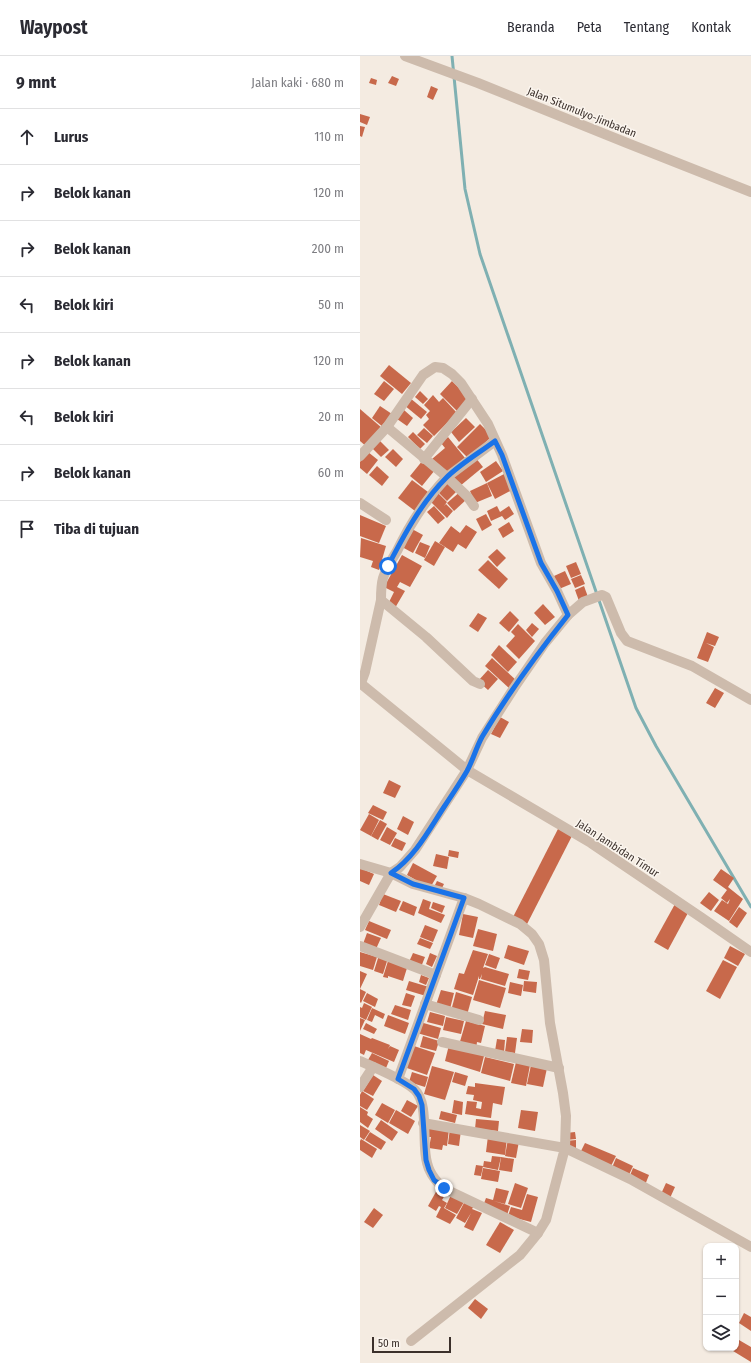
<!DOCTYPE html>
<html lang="id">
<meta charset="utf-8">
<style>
body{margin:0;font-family:"Fira Sans Condensed",sans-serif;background:#f2f2f3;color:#2b2b33}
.controls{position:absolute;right:12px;bottom:12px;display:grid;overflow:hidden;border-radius:8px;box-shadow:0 1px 3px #0004}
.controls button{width:36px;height:36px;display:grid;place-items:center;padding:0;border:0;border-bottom:1px solid #e1e1e2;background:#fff;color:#2b2b33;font:20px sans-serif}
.scale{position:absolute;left:12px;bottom:10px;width:79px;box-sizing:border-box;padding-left:4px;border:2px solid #3b302b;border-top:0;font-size:11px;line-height:14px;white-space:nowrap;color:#3b302b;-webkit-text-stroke:3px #fbf5ee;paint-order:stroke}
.stop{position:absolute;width:12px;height:12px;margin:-9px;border:3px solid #1a73e8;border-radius:50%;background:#fff}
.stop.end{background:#1a73e8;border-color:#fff;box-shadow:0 1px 4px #0008}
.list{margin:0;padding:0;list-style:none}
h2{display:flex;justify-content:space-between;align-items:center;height:52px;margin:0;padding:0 16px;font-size:17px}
h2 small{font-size:13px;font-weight:400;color:#7c7c81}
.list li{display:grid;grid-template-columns:26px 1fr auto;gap:12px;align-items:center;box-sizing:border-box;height:56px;padding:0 16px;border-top:1px solid #e1e1e2}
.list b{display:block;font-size:15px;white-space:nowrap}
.list em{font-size:13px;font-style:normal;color:#7c7c81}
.icon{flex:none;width:22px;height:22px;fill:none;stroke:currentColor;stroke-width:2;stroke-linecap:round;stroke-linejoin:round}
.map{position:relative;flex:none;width:391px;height:1307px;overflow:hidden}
header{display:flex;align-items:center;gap:24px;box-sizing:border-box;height:56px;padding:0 20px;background:#fff;border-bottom:1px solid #e1e1e2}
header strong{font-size:19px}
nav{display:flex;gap:22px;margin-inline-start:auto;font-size:14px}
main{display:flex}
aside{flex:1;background:#fff}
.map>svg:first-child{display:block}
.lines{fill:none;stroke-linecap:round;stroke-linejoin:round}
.stream{stroke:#7fb0b2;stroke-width:3}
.building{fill:#c8694b}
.minor{stroke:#cdbbac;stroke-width:10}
.route{stroke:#1a73e8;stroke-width:5}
.labels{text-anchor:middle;stroke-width:3;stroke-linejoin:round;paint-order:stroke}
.street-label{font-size:11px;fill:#3b302b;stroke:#fbf5ee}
</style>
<header>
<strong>Waypost</strong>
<nav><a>Beranda</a><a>Peta</a><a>Tentang</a><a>Kontak</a></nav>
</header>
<main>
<aside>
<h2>9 mnt<small>Jalan kaki · 680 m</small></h2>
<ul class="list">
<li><svg class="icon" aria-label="ahead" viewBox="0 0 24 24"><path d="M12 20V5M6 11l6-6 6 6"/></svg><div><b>Lurus</b></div><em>110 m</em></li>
<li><svg class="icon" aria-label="right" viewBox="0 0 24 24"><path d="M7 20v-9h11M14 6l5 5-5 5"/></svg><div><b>Belok kanan</b></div><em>120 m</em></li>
<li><svg class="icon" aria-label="right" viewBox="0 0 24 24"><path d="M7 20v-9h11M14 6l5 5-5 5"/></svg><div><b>Belok kanan</b></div><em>200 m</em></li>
<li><svg class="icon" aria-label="left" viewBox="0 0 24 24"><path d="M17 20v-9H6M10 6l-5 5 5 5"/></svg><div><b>Belok kiri</b></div><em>50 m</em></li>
<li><svg class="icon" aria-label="right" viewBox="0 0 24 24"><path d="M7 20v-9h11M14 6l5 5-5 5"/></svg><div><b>Belok kanan</b></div><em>120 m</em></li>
<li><svg class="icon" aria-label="left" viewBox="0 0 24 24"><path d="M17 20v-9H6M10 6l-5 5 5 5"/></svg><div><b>Belok kiri</b></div><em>20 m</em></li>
<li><svg class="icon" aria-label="right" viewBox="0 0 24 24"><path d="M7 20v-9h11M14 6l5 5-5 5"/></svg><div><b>Belok kanan</b></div><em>60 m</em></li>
<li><svg class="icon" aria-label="arrive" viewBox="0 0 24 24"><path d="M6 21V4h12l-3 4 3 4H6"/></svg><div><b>Tiba di tujuan</b></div></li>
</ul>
</aside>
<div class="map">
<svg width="391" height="1307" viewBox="0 0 391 1307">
<rect width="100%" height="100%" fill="#f4ebe1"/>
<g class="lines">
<path class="stream" d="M92,0L105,133L120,198L276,652L296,690L391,851"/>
</g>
<g class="building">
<path d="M32,20L39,23L36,30L28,27Z"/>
<path d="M11,22L17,24L16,29L9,27Z"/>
<path d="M71,30L78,33L73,44L67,41Z"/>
<path d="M0,58L10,61L7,69L0,66Z"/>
<path d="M0,70L5,71L2,81L0,80Z"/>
<path d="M29,309L51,327L42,338L20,320Z"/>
<path d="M24,325L34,333L24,345L14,338Z"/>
<path d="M92,325L100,333L91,342L100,333L109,343L97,355L80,338Z"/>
<path d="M60,335L68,343L63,348L55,341Z"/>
<path d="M73,339L79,346L83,342L97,357L74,380L63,369L69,363L66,359L70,355L64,349Z"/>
<path d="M50,342L67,356L61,363L44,349Z"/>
<path d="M20,350L32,358L23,371L12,362Z"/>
<path d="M0,353L22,372L7,391L0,385Z"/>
<path d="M44,354L53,362L47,370L37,363Z"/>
<path d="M106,362L115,371L99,386L91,376Z"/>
<path d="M120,368L132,380L109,403L97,391Z"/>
<path d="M64,372L73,380L67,387L57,379Z"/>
<path d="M53,376L65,388L60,393L48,381Z"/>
<path d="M88,381L105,402L85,418L72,403L85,392L81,387Z"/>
<path d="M18,383L29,394L21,401L11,391Z"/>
<path d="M33,393L43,403L36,411L25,401Z"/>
<path d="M8,396L18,404L7,418L0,412V406Z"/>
<path d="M115,401L123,411L100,430L92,420Z"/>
<path d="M63,404L75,414L62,430L50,420Z"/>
<path d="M136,405L143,415L126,426L120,416Z"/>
<path d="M17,410L29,421L22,430L9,419Z"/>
<path d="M146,417L154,433L135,443L127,427Z"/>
<path d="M52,424L68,436L55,455L38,442Z"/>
<path d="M87,426L96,436L87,445L77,435Z"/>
<path d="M127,427L132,440L115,447L110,435Z"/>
<path d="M101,435L107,443L94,455L87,447Z"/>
<path d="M78,437L87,446L84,450L86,448L93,455L87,462L70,445Z"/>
<path d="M74,450L85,462L78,468L67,456Z"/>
<path d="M137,450L140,456L149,450L154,458L145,464L142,460L131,465L127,455Z"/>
<path d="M126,458L132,469L122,475L116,463Z"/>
<path d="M0,459L26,470L19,487L0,480Z"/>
<path d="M149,466L154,475L143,482L138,473Z"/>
<path d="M106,469L117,476L106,493L98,488L93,496L79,487L91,470L100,477Z"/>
<path d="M52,473L63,479L53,497L42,491Z"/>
<path d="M1,482L26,490L19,514L11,511L13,505L0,501Z"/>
<path d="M75,485L85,491L74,510L64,504Z"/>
<path d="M60,486L70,490L65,502L55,497Z"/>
<path d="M137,493L146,502L137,511L128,501Z"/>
<path d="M42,499L62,510L50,531L40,526L37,531L45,535L35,552L28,548L34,536L24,531Z"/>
<path d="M128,504L148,523L139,533L118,514Z"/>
<path d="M216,506L221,518L211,522L206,510Z"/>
<path d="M205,515L211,528L199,533L194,520Z"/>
<path d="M221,519L225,528L215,532L211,523Z"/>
<path d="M224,530L228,541L219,545L215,534Z"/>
<path d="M183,548L195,561L185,569L174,557Z"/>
<path d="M150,555L159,564L149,576L139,567Z"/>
<path d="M118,557L127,562L118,576L109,570Z"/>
<path d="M172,567L179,573L172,581L166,574Z"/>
<path d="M158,568L175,585L159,603L146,590L155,580L151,576Z"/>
<path d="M347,576L359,581L355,590L346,587L354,591L348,606L337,602Z"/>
<path d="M139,589L157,606L148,616L131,599Z"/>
<path d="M132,602L157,625L150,633L125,610Z"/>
<path d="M128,614L138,623L128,634L118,625Z"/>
<path d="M355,632L364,637L355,652L346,647Z"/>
<path d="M140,661L149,666L140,682L131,678Z"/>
<path d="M29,724L41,730L35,742L23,737Z"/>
<path d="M13,749L27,756L23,764L8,757Z"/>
<path d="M9,758L19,764L11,780L0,774Z"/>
<path d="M43,760L54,766L48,779L37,773Z"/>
<path d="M20,764L27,768L18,784L11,780Z"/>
<path d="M27,771L37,777L30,789L20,784Z"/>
<path d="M199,771L213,778L166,870L152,863Z"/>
<path d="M35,782L46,787L42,795L31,790Z"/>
<path d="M89,794L99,796L98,802L88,800Z"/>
<path d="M76,798L89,801L87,813L73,810Z"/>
<path d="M53,807L77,820L70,832L47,819Z"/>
<path d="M0,812L14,818L9,829L0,825Z"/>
<path d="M361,813L374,822L368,831L383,843L369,865L354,855L362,844L368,848L370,843L367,847L361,842L367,834L353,824Z"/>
<path d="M77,825L84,828L81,834L74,831Z"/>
<path d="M349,836L359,844L351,855L340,847Z"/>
<path d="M23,838L41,845L36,856L19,849Z"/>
<path d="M63,843L71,846L69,853L85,859L81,867L58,857Z"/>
<path d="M43,845L57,851L54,860L39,854Z"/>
<path d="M73,846L85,850L82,857L71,852Z"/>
<path d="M315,848L329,855L308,894L294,886Z"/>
<path d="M379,851L387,857L377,872L369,866Z"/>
<path d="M103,858L118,861L113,882L99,879Z"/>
<path d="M9,865L31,874L27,883L5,874Z"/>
<path d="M65,869L78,874L73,886L60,881Z"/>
<path d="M118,873L137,878L133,895L113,890Z"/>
<path d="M7,877L21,882L16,893L3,888Z"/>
<path d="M60,882L73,887L70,893L57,888Z"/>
<path d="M148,889L169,895L164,909L144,902Z"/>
<path d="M370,890L385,898L378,910L364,902Z"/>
<path d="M113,894L128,898L123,912L125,911L149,918L145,930L121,923L122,918L120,923H119V920L113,939L94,933L99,917L104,918Z"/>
<path d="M0,896L17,901L13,914L0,910Z"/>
<path d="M53,897L65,901L61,911L49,906Z"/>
<path d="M70,897L77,900L72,911L66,908Z"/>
<path d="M129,898L140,902L136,913L125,909Z"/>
<path d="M19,899L28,902L23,918L14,915Z"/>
<path d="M363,904L377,911L360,943L346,935Z"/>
<path d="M28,905L47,912L43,925L28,920V922L23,921Z"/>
<path d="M159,913L170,915L168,924L157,922Z"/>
<path d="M0,915L7,918L0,933L6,936L1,947L0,946Z"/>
<path d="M61,919L69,922L66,929L59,926Z"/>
<path d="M119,924L146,932L140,952L113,944Z"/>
<path d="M49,925L69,931L66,940L46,934Z"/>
<path d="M164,925L177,926L176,937L163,935Z"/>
<path d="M150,926L163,929L161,940L148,937Z"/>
<path d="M81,934L94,937L90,953L76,949Z"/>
<path d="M96,936L112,941L107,959L91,955Z"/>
<path d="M7,937L18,943L15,951L3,945Z"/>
<path d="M46,937L55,940L51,951L42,949Z"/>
<path d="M4,947L12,951L6,964L0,961V951L2,952Z"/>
<path d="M35,949L51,954L48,964L31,958Z"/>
<path d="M12,952L25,958L23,963L15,959L12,966L7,964Z"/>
<path d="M125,955L146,959L143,973L122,968Z"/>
<path d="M70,956L85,960L83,970L67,966Z"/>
<path d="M28,959L49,967L45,978L24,970Z"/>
<path d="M86,961L104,965L101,978L83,974Z"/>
<path d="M0,962L5,964L0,975Z"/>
<path d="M106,965L125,970L121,987L117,986L116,993L99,989Z"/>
<path d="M60,966L81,972L78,983L57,977Z"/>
<path d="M6,967L17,973L14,978L3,973Z"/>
<path d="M162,973L173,974L172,987L160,986Z"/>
<path d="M0,978L11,983L12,982L30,989L28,993L30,990L39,994L34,1006L6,994L4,999L0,997Z"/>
<path d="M63,980L79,985L76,995L60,991Z"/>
<path d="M147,981L157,982L155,997L145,996Z"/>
<path d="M137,983L145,984L144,996L135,995Z"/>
<path d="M51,989L75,997L67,1019L44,1011Z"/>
<path d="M89,989L124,1000L120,1016L85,1005Z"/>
<path d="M12,997L29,1005L26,1012L8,1004Z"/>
<path d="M125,1001L154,1008L150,1025L121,1017Z"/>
<path d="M156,1006L170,1009L166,1030L151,1027Z"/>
<path d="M171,1009L187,1012L183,1031L167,1028Z"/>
<path d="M72,1010L94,1016L85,1044L64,1038Z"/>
<path d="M52,1016L68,1021L65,1031L49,1026Z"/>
<path d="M95,1016L108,1020L105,1030L92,1026Z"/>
<path d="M13,1019L22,1025L13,1040L3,1035Z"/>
<path d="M115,1027L145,1031L142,1049L133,1047L131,1062L105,1058L107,1045L117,1046L116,1052L121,1053L122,1046L113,1044L114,1039L106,1038L108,1030L115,1031Z"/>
<path d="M2,1035L14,1043L7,1054L0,1050V1039Z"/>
<path d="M47,1044L58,1050L51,1061L41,1055Z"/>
<path d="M94,1044L103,1046L102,1059L92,1057Z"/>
<path d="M22,1047L35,1054L28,1067L15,1059Z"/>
<path d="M0,1051L8,1056L7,1059L13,1063L8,1072L0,1066Z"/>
<path d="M36,1054L55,1065L48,1078L29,1067Z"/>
<path d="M161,1054L178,1056L175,1075L158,1072Z"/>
<path d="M81,1055L97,1059L95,1067L79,1063Z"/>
<path d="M116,1063L139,1065L138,1075L115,1073Z"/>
<path d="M21,1064L38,1076L32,1085L15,1073Z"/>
<path d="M0,1069L10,1075L4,1084L0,1081Z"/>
<path d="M68,1069L89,1073L87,1090L83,1089L82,1094L69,1092L71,1081H66Z"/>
<path d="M90,1072L101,1074L99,1090L88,1088Z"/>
<path d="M10,1076L26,1086L21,1094L5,1084Z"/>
<path d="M215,1076L216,1083L206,1084V1077Z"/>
<path d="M128,1080L147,1082L145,1099L126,1096Z"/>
<path d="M1,1083L17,1093L12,1102L0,1094V1085Z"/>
<path d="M148,1083L159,1085L156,1102L145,1100Z"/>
<path d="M216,1084V1092H206V1085Z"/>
<path d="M225,1087L256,1100L250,1112L219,1099Z"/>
<path d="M132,1100L141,1101L138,1114L123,1111L124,1105L131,1106Z"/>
<path d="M141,1101L154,1103L152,1116L139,1114Z"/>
<path d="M256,1102L273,1110L268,1121L251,1114Z"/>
<path d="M116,1109L123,1110L121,1120L114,1119Z"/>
<path d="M123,1112L140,1115L138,1126L121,1123Z"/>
<path d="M273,1112L289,1119L285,1129L269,1122Z"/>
<path d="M155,1127L168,1132L161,1152L148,1148Z"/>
<path d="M306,1127L315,1131L310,1142L301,1138Z"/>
<path d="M136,1132L149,1135L145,1148L134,1145L150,1150L147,1159L123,1150L126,1142L133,1144Z"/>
<path d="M77,1134L85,1139L82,1144L87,1147L84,1152L96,1159L90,1168L76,1161L81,1151L79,1150L76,1155L68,1150Z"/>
<path d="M167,1138L178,1141L171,1166L148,1160L151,1151L162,1154Z"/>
<path d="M91,1139L104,1146L97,1158L85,1152Z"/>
<path d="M105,1145L114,1150L112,1153L122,1157L113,1175L104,1171L111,1157L105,1167L96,1162Z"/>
<path d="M14,1152L23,1159L13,1172L4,1166Z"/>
<path d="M140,1166L154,1174L140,1197L126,1189Z"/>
<path d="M115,1243L128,1253L121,1263L108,1252Z"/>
<path d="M384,1257L391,1261V1275L379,1267Z"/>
<path d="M379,1284L391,1291V1306L373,1295L374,1292H376V1289Z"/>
</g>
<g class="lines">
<g class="minor">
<path d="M45,0L118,27L267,87L391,136"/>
<path d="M27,371L87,421C66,443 50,468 37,495C32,503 26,513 23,522C21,529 21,537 21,544L66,581L113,625L120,628"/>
<path d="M0,400L27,371L63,319L75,311L83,312L92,318L101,327L128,368L142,399L181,507L197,535L208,559"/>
<path d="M64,403L112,343"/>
<path d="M0,447L26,464"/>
<path d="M114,450L107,440L87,421L135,385"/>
<path d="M0,627L107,714L122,682L154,632L185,587L208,559L223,546L242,539L246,541L261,577L267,585L332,610L391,644"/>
<path d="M1,627L5,616L21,544"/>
<path d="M0,808L31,817L53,828L104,842L119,848L160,868L172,878L179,888L184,904L190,967L203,1037L206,1060L205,1092L270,1123L391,1191"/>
<path d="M0,871L31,817L40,811L55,794L107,714L231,787L342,862L391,896"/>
<path d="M0,890L76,919"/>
<path d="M65,948L119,964"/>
<path d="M82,986L199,1012"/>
<path d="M0,1005C14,1011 45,1024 55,1034C71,1050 59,1094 70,1115C73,1122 78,1127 83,1132L178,1177"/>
<path d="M38,1023L104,842"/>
<path d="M0,1031L13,1011"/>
<path d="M51,1285L160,1199L178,1177L186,1164L205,1092L63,1067"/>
</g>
</g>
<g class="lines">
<path class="route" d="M28,510C44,479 61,447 86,422C100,408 119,397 135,385L142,399L181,507L197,535L208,559C177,598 147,639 122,681C116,692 113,704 107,715C100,727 92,739 84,751C69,774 55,801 31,817L53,828L104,842L38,1023L54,1033L59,1040L62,1049L66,1104L69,1114L74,1124L84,1132"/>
</g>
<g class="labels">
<g class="street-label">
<text transform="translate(222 56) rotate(22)" y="4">Jalan Situmulyo-Jimbadan</text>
<text transform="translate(258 792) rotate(33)" y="4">Jalan Jambidan Timur</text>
</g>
</g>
</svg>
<div class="controls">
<button>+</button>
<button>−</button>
<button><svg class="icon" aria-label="layers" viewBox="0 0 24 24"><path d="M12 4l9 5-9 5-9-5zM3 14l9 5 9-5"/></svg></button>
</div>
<div class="scale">50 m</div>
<div class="stop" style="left:28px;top:510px"></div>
<div class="stop end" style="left:84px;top:1132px"></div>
</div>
</main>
